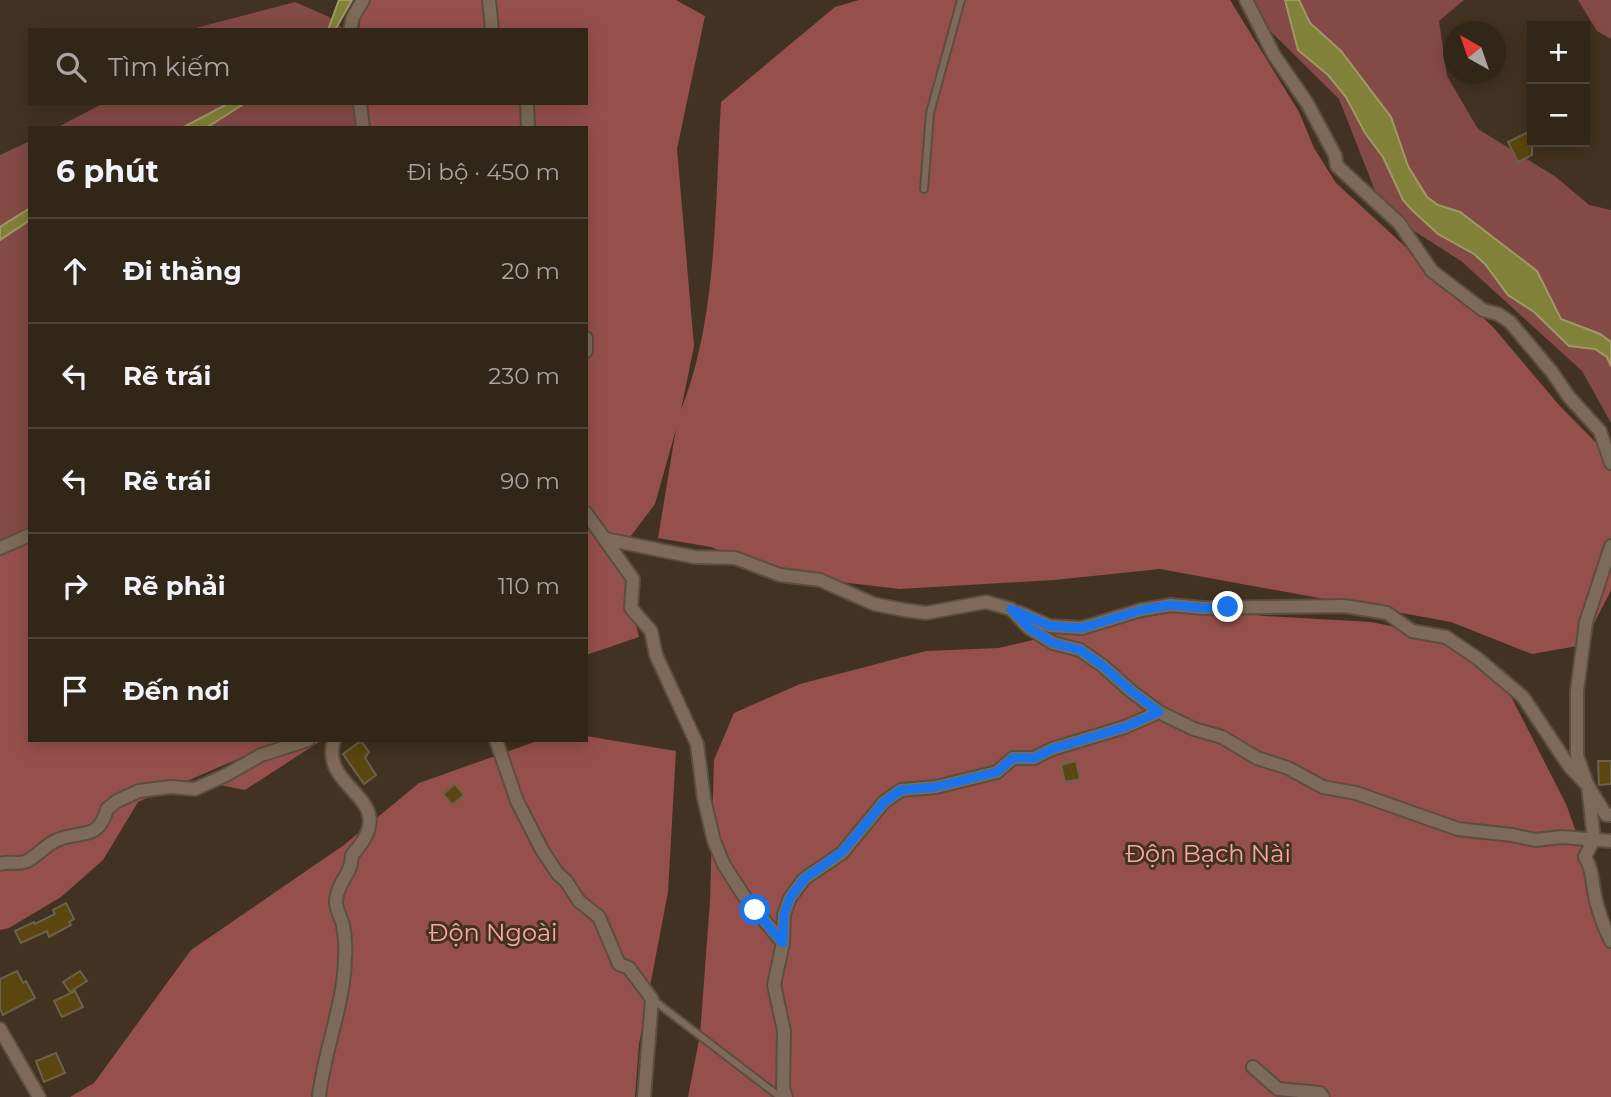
<!DOCTYPE html>
<html lang="vi">
<meta charset="utf-8">
<style>
body{margin:0;font-family:Montserrat,sans-serif;background:#3a2e22;color:#f1f3f6}
.controls{position:absolute;right:21px;top:21px;display:grid;overflow:hidden;border-radius:0px;box-shadow:0 4px 18px #0003}
.controls button{width:63px;height:63px;display:grid;place-items:center;padding:0;border:0;border-bottom:2px solid #4d4338;background:#322619;color:#f1f3f6;font:35px sans-serif}
.compass{position:absolute;left:1443px;top:21px;width:63px;height:63px;border-radius:50%;background:#322619;box-shadow:0 4px 18px #0003;rotate:320deg}
.stop{position:absolute;width:21px;height:21px;margin:-16px;border:5px solid #1a73e8;border-radius:50%;background:#fff}
.stop.end{background:#1a73e8;border-color:#fff;box-shadow:0 2px 7px #0008}
.list{margin:0;padding:0;list-style:none}
h2{display:flex;justify-content:space-between;align-items:center;height:91px;margin:0;padding:0 28px;font-size:30px}
h2 small{font-size:23px;font-weight:400;color:#a8a5a2}
.list li{display:grid;grid-template-columns:46px 1fr auto;gap:21px;align-items:center;box-sizing:border-box;height:105px;padding:0 28px;border-top:2px solid #4d4338}
.list b{display:block;font-size:26px;white-space:nowrap}
.list em{font-size:23px;font-style:normal;color:#a8a5a2}
.icon{flex:none;width:38px;height:38px;fill:none;stroke:currentColor;stroke-width:2;stroke-linecap:round;stroke-linejoin:round}
.map{position:relative;flex:none;width:1611px;height:1097px;overflow:hidden}
.search{position:absolute;background:#322619;box-shadow:0 4px 18px #0003;left:28px;top:28px;width:560px;height:77px;display:flex;align-items:center;gap:18px;box-sizing:border-box;padding:0 24px;border-radius:0px;color:#a8a5a2;font-size:26px}
.panel{position:absolute;background:#322619;box-shadow:0 4px 18px #0003;left:28px;top:126px;width:560px;height:616px;border-radius:0px}
.map>svg:first-child{display:block}
.green{fill:#844a46}
.forest{fill:#96504c}
.water{fill:#828139;stroke:#9e9a65;stroke-width:2}
.building{fill:#5a460e;stroke:#6b624b;stroke-width:2}
.lines{fill:none;stroke-linecap:round;stroke-linejoin:round}
.service-casing{stroke:#5c4e3f;stroke-width:10}
.minor-casing{stroke:#5c4e3f;stroke-width:16}
.service{stroke:#7d6a58;stroke-width:6}
.minor{stroke:#7d6a58;stroke-width:12}
.route{stroke:#1a73e8;stroke-width:9}
.labels{text-anchor:middle;stroke-width:6;stroke-linejoin:round;paint-order:stroke}
.park-label{font-size:24px;fill:#faa7a0;stroke:#423221}
</style>
<div class="map">
<svg width="1611" height="1097" viewBox="0 0 1611 1097">
<rect width="100%" height="100%" fill="#423221"/>
<g class="green">
<path d="M1244,0H1464L1439,21L1447,76L1478,129L1556,177L1589,205L1611,210V423L1582,371L1461,261L1383,211L1339,99L1251,12Z"/>
<path d="M1578,0H1611V39L1597,31Z"/>
<path d="M295,2L327,16L345,30H188Z"/>
<path d="M104,103H357V128H56Z"/>
<path d="M30,141V534L0,545V155Z"/>
</g>
<g class="forest">
<path d="M370,0H676L705,16L677,149L694,346L681,410C718,317 715,201 721,102L835,7L859,0H1230L1299,112L1314,148L1336,183L1493,327L1559,405L1611,458V590L1583,645L1532,654L1451,622L1160,569L1054,580L900,589L780,575L711,547L658,538L676,429L655,504L618,553L639,637L586,655V128H368L365,103H586V30H359L361,13Z"/>
<path d="M30,536V740H282L138,802L103,860L61,897L9,928L0,930V548Z"/>
<path d="M1203,608L1264,616L1371,622L1446,637L1498,671L1566,804L1611,929V1097H688L700,1035L710,901L714,760L734,713L800,684L926,651L999,648L1096,625Z"/>
<path d="M586,736L676,751L668,892L639,1044L635,1097H70L94,1083L191,950L344,845L419,783L540,740H586Z"/>
<path d="M308,740H322L245,790L210,783Z"/>
</g>
<g class="water">
<path d="M339,0H352L335,30H328Z"/>
<path d="M1285,0H1299L1310,23L1341,51L1391,117L1408,166L1427,197L1438,205L1460,212L1537,271L1561,319L1600,334L1611,342V366L1607,357L1595,349L1569,346L1534,312L1508,295L1485,264L1474,254L1438,234L1412,210L1403,200L1383,157L1365,133L1346,97L1328,75L1298,50Z"/>
<path d="M229,103H245L206,128H182Z"/>
<path d="M30,208V220L0,240V227Z"/>
</g>
<g class="building">
<path d="M1532,130V155L1518,162L1508,142Z"/>
<path d="M361,741L369,752L365,758L376,775L364,784L343,754Z"/>
<path d="M1076,761L1080,779L1065,782L1061,765Z"/>
<path d="M1598,761H1611V784L1599,785Z"/>
<path d="M455,784L464,795L452,805L443,794Z"/>
<path d="M66,903L74,919L69,922L71,925L49,937L47,931L21,943L15,931L34,922L35,924L55,914L53,910Z"/>
<path d="M17,971L23,983L26,981L35,998L3,1015L0,1009V979Z"/>
<path d="M80,971L87,981L70,992L63,982Z"/>
<path d="M75,991L83,1007L62,1017L54,1001Z"/>
<path d="M56,1053L65,1073L44,1082L36,1061Z"/>
</g>
<g class="lines">
<defs>
<g id="service">
<path d="M924,189L930,113L961,0"/>
<path d="M652,999L780,1097"/>
</g>
<g id="minor">
<path d="M489,0L492,30"/>
<path d="M1246,0L1274,55L1307,103L1335,155L1337,166L1399,223L1432,271L1483,310L1498,314L1510,322L1552,372L1569,397L1600,431L1611,463"/>
<path d="M350,30L353,17L363,0"/>
<path d="M360,103L363,128"/>
<path d="M527,103L528,128"/>
<path d="M586,338V351"/>
<path d="M586,513L633,579L631,608L651,631L656,655L697,744L704,799L714,841L724,865L744,896L783,943L774,985L784,1031L783,1088L786,1097"/>
<path d="M605,539L694,557L735,558L780,575L820,580L874,604L904,610L926,613L986,602L1011,609L1029,628L1053,643L1080,650L1103,666L1131,691L1159,712L1194,729L1222,737L1257,758L1288,768L1323,787L1356,793L1458,829L1512,835L1535,840L1562,837L1611,841"/>
<path d="M1611,546L1586,622L1577,691V756L1588,786L1594,839L1585,857C1592,869 1592,878 1594,891C1597,908 1603,925 1611,941"/>
<path d="M0,548L30,535"/>
<path d="M1018,612L1050,626L1082,628L1141,610L1171,605L1203,608L1344,606L1387,613L1412,631L1446,637L1477,658L1523,697L1569,766L1588,786L1606,815H1611"/>
<path d="M496,740L517,801L542,850L558,874L566,881L579,901L599,917L619,964L629,968L652,999L644,1097"/>
<path d="M0,864C9,861 19,865 27,861C37,856 45,846 55,841C79,829 98,843 107,809L117,801L139,791L171,787L195,789L226,775L261,755L308,740"/>
<path d="M783,943L784,914L790,898L804,879L842,853L884,802L901,790L936,787L997,772L1013,758H1034L1052,749L1125,727L1159,712"/>
<path d="M0,1029L39,1097"/>
<path d="M1253,1067L1278,1089L1320,1093L1323,1097"/>
<path d="M319,1097C324,1050 344,1006 345,958C346,948 345,936 343,925C341,916 335,909 336,900C339,877 351,878 352,855C406,797 318,792 334,740"/>
</g>
</defs>
<use href="#service" class="service-casing"/>
<use href="#minor" class="minor-casing"/>
<use href="#service" class="service"/>
<use href="#minor" class="minor"/>
</g>
<g class="lines">
<path class="route" d="M755,910L783,943L784,914L790,898L804,879L842,852L884,802L901,790L936,787L997,772L1013,758H1034L1052,749L1125,727L1159,712L1131,691L1103,666L1080,650L1053,643L1029,628L1011,609L1050,626L1082,628L1141,610L1171,605L1203,608L1228,607"/>
</g>
<g class="labels">
<g class="park-label">
<text x="1208" y="862">Độn Bạch Nài</text>
<text x="493" y="941">Độn Ngoài</text>
</g>
</g>
</svg>
<div class="controls">
<button>+</button>
<button>−</button>
</div>
<svg class="compass" viewBox="-18 -18 36 36"><path d="M0-13l5 13h-10z" fill="#e53935"/><path d="M0 13l5-13h-10z" fill="#a8a5a2"/></svg>
<div class="stop" style="left:755px;top:910px"></div>
<div class="stop end" style="left:1228px;top:607px"></div>
<div class="search"><svg class="icon" aria-label="search" viewBox="0 0 24 24"><circle cx="10" cy="10" r="6"/><path d="M15 15l6 6"/></svg>Tìm kiếm</div>
<section class="panel">
<h2>6 phút<small>Đi bộ · 450 m</small></h2>
<ul class="list">
<li><svg class="icon" aria-label="ahead" viewBox="0 0 24 24"><path d="M12 20V5M6 11l6-6 6 6"/></svg><div><b>Đi thẳng</b></div><em>20 m</em></li>
<li><svg class="icon" aria-label="left" viewBox="0 0 24 24"><path d="M17 20v-9H6M10 6l-5 5 5 5"/></svg><div><b>Rẽ trái</b></div><em>230 m</em></li>
<li><svg class="icon" aria-label="left" viewBox="0 0 24 24"><path d="M17 20v-9H6M10 6l-5 5 5 5"/></svg><div><b>Rẽ trái</b></div><em>90 m</em></li>
<li><svg class="icon" aria-label="right" viewBox="0 0 24 24"><path d="M7 20v-9h11M14 6l5 5-5 5"/></svg><div><b>Rẽ phải</b></div><em>110 m</em></li>
<li><svg class="icon" aria-label="arrive" viewBox="0 0 24 24"><path d="M6 21V4h12l-3 4 3 4H6"/></svg><div><b>Đến nơi</b></div></li>
</ul>
</section>
</div>
